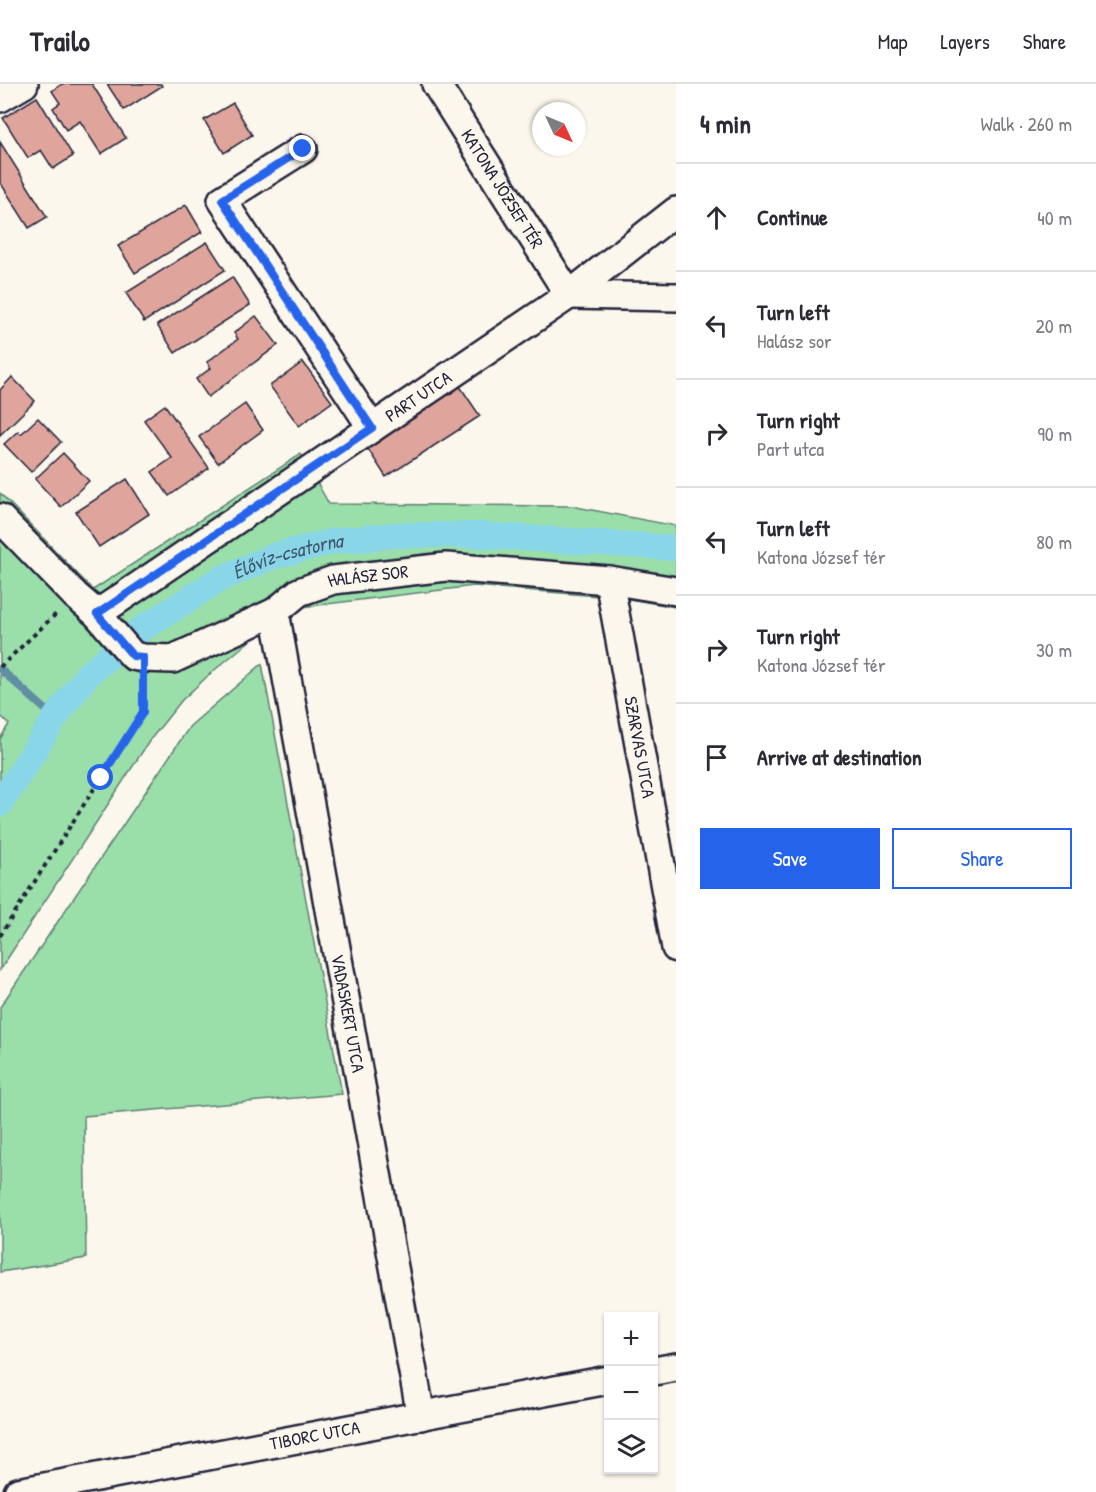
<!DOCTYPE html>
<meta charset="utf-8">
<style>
body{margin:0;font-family:"Patrick Hand",sans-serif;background:#f7f7f7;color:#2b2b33}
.controls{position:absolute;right:18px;bottom:18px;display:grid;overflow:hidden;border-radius:0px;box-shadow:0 2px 4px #0004}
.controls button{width:54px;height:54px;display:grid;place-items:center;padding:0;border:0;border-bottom:2px solid #e1e1e2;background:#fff;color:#2b2b33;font:30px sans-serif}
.compass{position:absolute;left:532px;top:18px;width:54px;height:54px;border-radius:50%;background:#fff;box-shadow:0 2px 4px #0004;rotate:134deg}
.stop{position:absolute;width:18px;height:18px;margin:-14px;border:4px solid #2563eb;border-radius:50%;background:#fff}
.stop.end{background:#2563eb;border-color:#fff;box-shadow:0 2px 6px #0008}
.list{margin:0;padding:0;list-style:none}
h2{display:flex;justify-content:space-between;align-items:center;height:78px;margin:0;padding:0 24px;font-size:26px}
h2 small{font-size:20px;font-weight:400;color:#7c7c81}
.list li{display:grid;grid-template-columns:39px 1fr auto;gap:18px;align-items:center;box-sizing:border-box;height:108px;padding:0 24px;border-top:2px solid #e1e1e2}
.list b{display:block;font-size:22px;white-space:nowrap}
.list p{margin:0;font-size:20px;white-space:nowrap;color:#7c7c81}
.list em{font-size:20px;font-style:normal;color:#7c7c81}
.actions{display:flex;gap:12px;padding:18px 24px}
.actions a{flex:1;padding:14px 0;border:2px solid #2563eb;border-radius:0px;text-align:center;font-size:21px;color:#2563eb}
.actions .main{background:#2563eb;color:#fff}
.icon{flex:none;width:33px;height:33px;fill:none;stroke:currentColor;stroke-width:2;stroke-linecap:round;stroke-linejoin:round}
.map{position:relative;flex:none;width:676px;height:1408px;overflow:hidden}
header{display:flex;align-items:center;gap:36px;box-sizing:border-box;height:84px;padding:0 30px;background:#fff;border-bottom:2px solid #e1e1e2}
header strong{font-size:28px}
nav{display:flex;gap:33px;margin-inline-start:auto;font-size:21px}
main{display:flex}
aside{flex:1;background:#fff}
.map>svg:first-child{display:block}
.green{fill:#9adeaa;stroke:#5e8072;stroke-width:1.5}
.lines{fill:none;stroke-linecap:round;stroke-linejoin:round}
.stream{stroke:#608ea3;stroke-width:8}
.canal{stroke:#8ad6e9;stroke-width:26}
.building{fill:#dfa59c;stroke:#22223b;stroke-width:1.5}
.street-casing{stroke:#22223b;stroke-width:32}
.path{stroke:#22223b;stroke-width:4;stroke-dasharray:4.5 4.5;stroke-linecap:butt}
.street{stroke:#fbf7ec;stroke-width:27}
.route{stroke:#2563eb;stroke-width:8}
.labels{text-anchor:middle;stroke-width:4.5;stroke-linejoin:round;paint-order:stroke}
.street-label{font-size:18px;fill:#22223b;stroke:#fbf7ec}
.water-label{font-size:20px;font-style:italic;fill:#41586f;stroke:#fbf7ec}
</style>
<header>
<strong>Trailo</strong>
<nav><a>Map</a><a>Layers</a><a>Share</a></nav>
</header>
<main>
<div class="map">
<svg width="676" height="1408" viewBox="0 0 676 1408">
<rect width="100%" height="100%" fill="#fbf7ec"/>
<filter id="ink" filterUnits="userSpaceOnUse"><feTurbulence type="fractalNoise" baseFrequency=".0167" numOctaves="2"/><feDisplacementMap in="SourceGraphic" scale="12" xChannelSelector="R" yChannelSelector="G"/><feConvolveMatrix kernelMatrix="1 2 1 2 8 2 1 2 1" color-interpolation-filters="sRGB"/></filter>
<g filter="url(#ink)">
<g class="green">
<path d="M301,370L329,420L571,422L676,442V523L623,514L474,502L302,523L252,555L211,589L182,616L150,656L0,886V655L9,640L0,631V409L93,506Z"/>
<path d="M262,580L342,1010L84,1032L86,1174L0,1188V923L190,642Z"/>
</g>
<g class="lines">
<path class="stream" d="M0,585L55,634"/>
<path class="canal" id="s1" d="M0,720L55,634L87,591L140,546L220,495L273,472L335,457L396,451H480L676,464"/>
</g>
<g class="building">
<path d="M62,0H92L126,54L101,70L80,37L66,46L53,24L60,19L52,7Z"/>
<path d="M107,0H161L162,2L124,26Z"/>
<path d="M37,13L73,72L53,85L41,66L28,74L3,34Z"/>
<path d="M233,19L252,51L224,69L204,36Z"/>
<path d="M0,58L47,133L29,144L0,98Z"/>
<path d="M186,121L202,148L135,189L118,162Z"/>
<path d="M207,158L225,186L144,238L126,209Z"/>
<path d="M232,193L250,221L175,269L157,241Z"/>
<path d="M256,232L278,261L208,313L196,295L211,284L207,278L238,255L234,249Z"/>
<path d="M303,278L332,318L299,342L270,302Z"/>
<path d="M12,293L35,317L0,351V306Z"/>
<path d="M455,295L480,332L386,393L362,356Z"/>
<path d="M245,320L263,346L218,379L199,353Z"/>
<path d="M165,321L209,384L169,412L152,388L172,374L144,336Z"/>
<path d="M38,334L61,358L31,388L4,360L18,347L21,350Z"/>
<path d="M63,369L89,397L61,423L35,395Z"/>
<path d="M127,395L149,430L99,463L76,428Z"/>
</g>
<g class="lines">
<defs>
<g id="street">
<path id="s2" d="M436,0L569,211L676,213"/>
<path d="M0,14L24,0"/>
<path d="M303,65L222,116L372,344"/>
<path id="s3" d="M0,434L76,512L97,530L133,572L143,574L173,575L275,528L299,508L333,496L446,483L609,496L676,507"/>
<path id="s4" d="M609,496L676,864"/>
<path id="s5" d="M275,528L421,1332"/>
<path id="s6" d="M97,530L569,211L676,127"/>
<path d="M654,1287L676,1283"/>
<path id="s7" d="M18,1408L608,1296"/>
</g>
</defs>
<use href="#street" class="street-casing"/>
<g class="path">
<path d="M0,583L57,529"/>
<path d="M0,852L143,628V598"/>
</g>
<use href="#street" class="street"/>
</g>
</g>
<g class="lines" filter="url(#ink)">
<path class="route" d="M101,694L143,628V573L133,572L97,530L372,344L222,116L303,65"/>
</g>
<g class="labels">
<g class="street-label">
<text dy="6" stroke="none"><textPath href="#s2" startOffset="124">KATONA JÓZSEF TÉR</textPath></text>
<text dy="6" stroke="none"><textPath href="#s6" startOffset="388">PART UTCA</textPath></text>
<text dy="6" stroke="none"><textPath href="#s3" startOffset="447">HALÁSZ SOR</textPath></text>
<text dy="6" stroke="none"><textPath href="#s4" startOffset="170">SZARVAS UTCA</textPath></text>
<text dy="6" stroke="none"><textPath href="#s5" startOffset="408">VADASKERT UTCA</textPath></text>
<text dy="6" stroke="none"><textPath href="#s7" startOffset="302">TIBORC UTCA</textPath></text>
</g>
<g class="water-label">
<text dy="7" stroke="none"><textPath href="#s1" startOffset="392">Élővíz-csatorna</textPath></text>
</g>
</g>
</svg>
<div class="controls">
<button>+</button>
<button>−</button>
<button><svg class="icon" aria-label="layers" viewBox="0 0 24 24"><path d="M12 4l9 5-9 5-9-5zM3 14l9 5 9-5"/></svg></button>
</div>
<svg class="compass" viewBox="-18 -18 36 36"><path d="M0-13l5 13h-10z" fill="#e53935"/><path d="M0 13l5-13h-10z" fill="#7c7c81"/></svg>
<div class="stop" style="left:101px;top:694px"></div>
<div class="stop end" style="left:303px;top:65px"></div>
</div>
<aside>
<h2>4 min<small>Walk · 260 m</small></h2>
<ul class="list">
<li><svg class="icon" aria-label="ahead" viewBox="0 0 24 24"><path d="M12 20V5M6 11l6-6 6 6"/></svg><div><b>Continue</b></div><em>40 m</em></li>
<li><svg class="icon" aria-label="left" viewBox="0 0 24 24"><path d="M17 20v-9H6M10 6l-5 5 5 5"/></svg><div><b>Turn left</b><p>Halász sor</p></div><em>20 m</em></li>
<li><svg class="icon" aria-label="right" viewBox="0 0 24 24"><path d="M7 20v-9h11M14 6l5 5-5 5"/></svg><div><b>Turn right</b><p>Part utca</p></div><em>90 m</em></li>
<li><svg class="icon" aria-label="left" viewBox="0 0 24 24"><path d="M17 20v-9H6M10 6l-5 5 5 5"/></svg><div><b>Turn left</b><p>Katona József tér</p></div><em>80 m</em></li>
<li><svg class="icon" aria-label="right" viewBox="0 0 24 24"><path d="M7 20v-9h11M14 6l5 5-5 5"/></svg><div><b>Turn right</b><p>Katona József tér</p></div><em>30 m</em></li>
<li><svg class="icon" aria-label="arrive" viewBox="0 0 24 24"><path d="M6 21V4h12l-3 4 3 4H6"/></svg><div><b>Arrive at destination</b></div></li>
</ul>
<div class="actions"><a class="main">Save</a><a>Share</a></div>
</aside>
</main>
